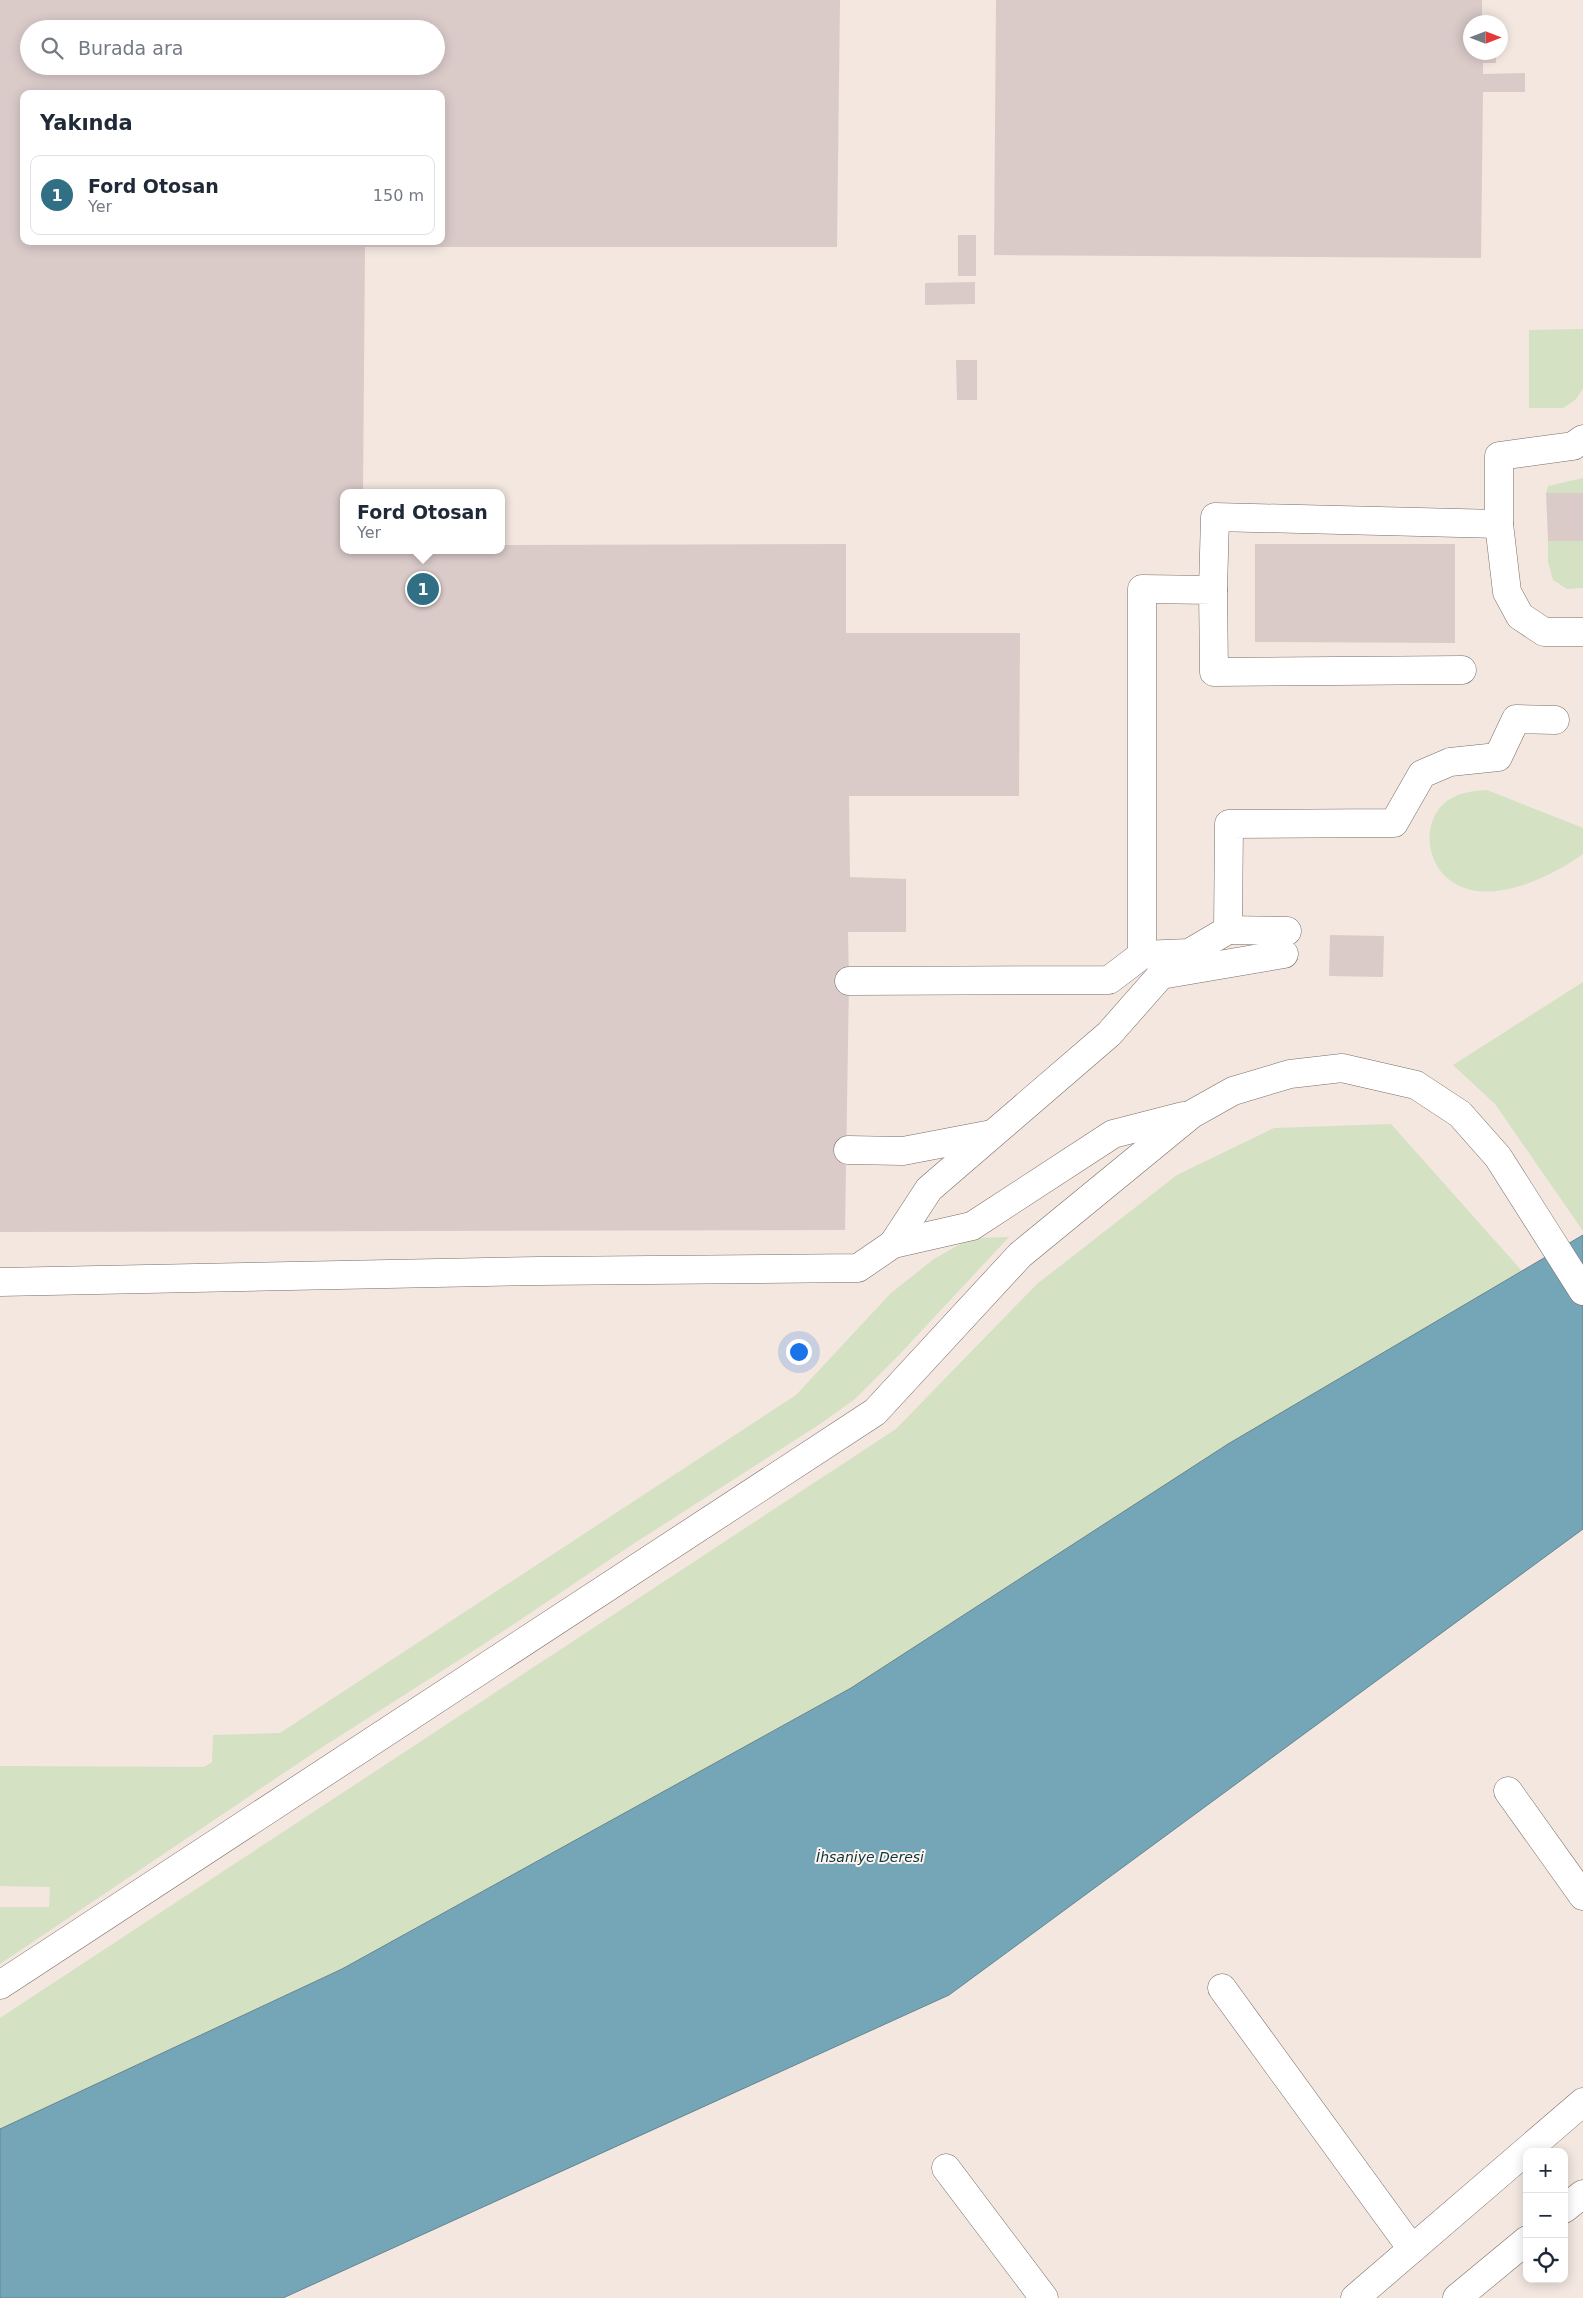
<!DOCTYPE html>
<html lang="tr">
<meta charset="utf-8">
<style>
body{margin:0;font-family:"DejaVu Sans",sans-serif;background:#f2f2f3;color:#1f2937}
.controls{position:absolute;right:15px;bottom:15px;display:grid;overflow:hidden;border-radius:10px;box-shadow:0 2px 12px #0003}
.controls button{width:45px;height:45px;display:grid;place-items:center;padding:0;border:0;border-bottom:1px solid #e0e1e3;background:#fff;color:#1f2937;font:25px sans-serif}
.compass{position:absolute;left:1463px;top:15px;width:45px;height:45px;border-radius:50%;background:#fff;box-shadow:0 2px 12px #0003;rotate:90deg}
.you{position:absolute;left:798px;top:1351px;width:18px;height:18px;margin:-12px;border:4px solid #fff;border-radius:50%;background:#1a73e8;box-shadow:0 0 0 8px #1a73e833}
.badge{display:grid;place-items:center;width:32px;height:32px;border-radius:50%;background:#306f84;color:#fff;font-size:16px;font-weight:700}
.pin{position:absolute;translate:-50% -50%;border:2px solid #fff;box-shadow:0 1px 5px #0006}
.popup{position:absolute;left:340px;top:489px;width:165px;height:65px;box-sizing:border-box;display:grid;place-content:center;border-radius:10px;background:#fff;filter:drop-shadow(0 1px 4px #0005);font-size:16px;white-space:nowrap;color:#747a83}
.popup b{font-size:19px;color:#1f2937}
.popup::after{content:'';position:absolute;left:50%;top:100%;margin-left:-10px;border:10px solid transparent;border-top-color:#fff}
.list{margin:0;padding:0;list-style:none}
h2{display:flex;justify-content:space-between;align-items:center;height:65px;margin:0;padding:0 20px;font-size:21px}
h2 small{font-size:16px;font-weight:400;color:#747a83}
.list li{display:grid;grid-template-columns:32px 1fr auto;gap:15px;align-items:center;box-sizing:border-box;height:80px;margin:0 10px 10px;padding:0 10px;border:1px solid #e0e1e3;border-radius:10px}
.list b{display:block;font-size:19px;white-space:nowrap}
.list p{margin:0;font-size:16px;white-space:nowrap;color:#747a83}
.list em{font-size:16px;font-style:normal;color:#747a83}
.icon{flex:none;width:28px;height:28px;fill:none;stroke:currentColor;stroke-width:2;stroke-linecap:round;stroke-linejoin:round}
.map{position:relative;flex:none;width:1583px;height:2298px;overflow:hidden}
.search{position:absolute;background:#fff;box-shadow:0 2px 12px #0003;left:20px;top:20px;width:425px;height:55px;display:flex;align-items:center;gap:12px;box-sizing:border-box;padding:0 18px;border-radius:28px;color:#747a83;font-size:19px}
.panel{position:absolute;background:#fff;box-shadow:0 2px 12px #0003;left:20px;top:90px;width:425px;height:155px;border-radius:10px}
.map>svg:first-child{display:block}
.green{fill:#d4e1c2}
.water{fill:#75a6b7;stroke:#648590}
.building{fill:#dacbc9;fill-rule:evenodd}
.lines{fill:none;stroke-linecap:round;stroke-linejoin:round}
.minor-casing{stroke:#786d67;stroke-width:29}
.minor{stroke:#fff;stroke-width:28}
.labels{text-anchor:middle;stroke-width:4;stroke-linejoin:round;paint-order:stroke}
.water-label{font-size:14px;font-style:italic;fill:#083643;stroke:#fff5ef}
</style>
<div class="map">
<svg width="1583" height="2298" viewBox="0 0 1583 2298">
<rect width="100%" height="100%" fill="#f3e7e0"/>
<g class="green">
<path d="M1583,329V389L1575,400L1563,408H1529V330Z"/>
<path d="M1583,478V493H1546L1548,486Z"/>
<path d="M1548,541H1583V588L1567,589L1553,580L1548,562Z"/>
<path d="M1487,790L1583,828V854C1551,877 1488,908 1451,881C1429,866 1422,831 1439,809C1450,794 1470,791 1487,790Z"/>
<path d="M1583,982V1231L1495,1104L1453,1065Z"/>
<path d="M1391,1124L1522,1271L1228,1444L851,1688L342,1969L0,2129V2018L896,1429L1037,1284L1177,1175L1274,1128Z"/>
<path d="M1009,1237L899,1355L855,1399L820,1424L630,1546L481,1646L321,1748L0,1964V1907H49L50,1887L0,1886V1766L204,1767L212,1762L213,1735L280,1733L796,1395L891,1293L934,1259L971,1238Z"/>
</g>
<path class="water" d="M1583,1235V1529L949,1995L283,2298H0V2129L342,1969L851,1688L1228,1444Z"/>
<g class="building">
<path d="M0,0H840L837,247H365L363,493H344V550H502V545L846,544V633H1020L1019,796H849L850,877L906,879V932H848L849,981L845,1230L0,1232ZM29,29H436V66H29ZM24,94H441V241H24Z"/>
<path d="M996,0H1482V22H1470V52H1496V63H1483V74L1525,73V92H1483L1481,258L994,255Z"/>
<rect x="958" y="235" width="18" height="41"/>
<path d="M975,282V304L925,305V283Z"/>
<path d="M956,360H977V400H957Z"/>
<path d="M1546,493H1583V541H1548Z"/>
<path d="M1255,544H1455V643L1255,642Z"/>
<path d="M1330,935L1384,936L1383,977L1329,976Z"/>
</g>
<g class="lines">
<defs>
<g id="minor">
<path d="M1583,439L1573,446L1499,456V524L1507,592L1520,616L1544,632H1583"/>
<path d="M1213,590L1215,517L1499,524"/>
<path d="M1287,931L1228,930L1229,824L1394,823L1422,774L1450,762L1498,757L1516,719L1555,720"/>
<path d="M1142,955V589L1213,590L1214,672L1462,670"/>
<path d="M849,981L1109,980L1142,955L1189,953L1228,930"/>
<path d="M848,1150L903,1151L992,1134"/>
<path d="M893,1244L929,1189L1109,1034L1161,975L1284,954"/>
<path d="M0,1282L538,1271L858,1268L893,1244L972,1226L1113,1134L1183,1116"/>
<path d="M1508,1791L1583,1896"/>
<path d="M0,1985L875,1412L1020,1255L1192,1114L1233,1091L1290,1074L1342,1068L1416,1085L1460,1114L1498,1157L1583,1291"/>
<path d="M1222,1988L1412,2249"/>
<path d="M946,2168L1044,2298"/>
<path d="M1564,2209L1583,2194"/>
<path d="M1355,2298L1583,2102"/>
<path d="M1457,2298L1527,2240"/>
</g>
</defs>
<use href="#minor" class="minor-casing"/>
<use href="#minor" class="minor"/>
</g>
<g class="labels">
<g class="water-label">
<text x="870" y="1862">İhsaniye Deresi</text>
</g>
</g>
</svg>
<div class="controls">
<button>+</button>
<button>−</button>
<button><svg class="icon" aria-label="locate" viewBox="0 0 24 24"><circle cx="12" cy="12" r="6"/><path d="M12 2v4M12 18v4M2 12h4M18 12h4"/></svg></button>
</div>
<svg class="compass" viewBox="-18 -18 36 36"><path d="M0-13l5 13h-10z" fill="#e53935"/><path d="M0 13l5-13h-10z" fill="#747a83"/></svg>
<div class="you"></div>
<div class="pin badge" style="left:423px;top:589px">1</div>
<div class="popup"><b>Ford Otosan</b>Yer</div>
<div class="search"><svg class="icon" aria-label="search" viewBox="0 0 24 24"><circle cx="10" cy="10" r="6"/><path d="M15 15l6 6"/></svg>Burada ara</div>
<section class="panel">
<h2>Yakında<small></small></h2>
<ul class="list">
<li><span class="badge">1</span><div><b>Ford Otosan</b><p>Yer</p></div><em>150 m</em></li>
</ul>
</section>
</div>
